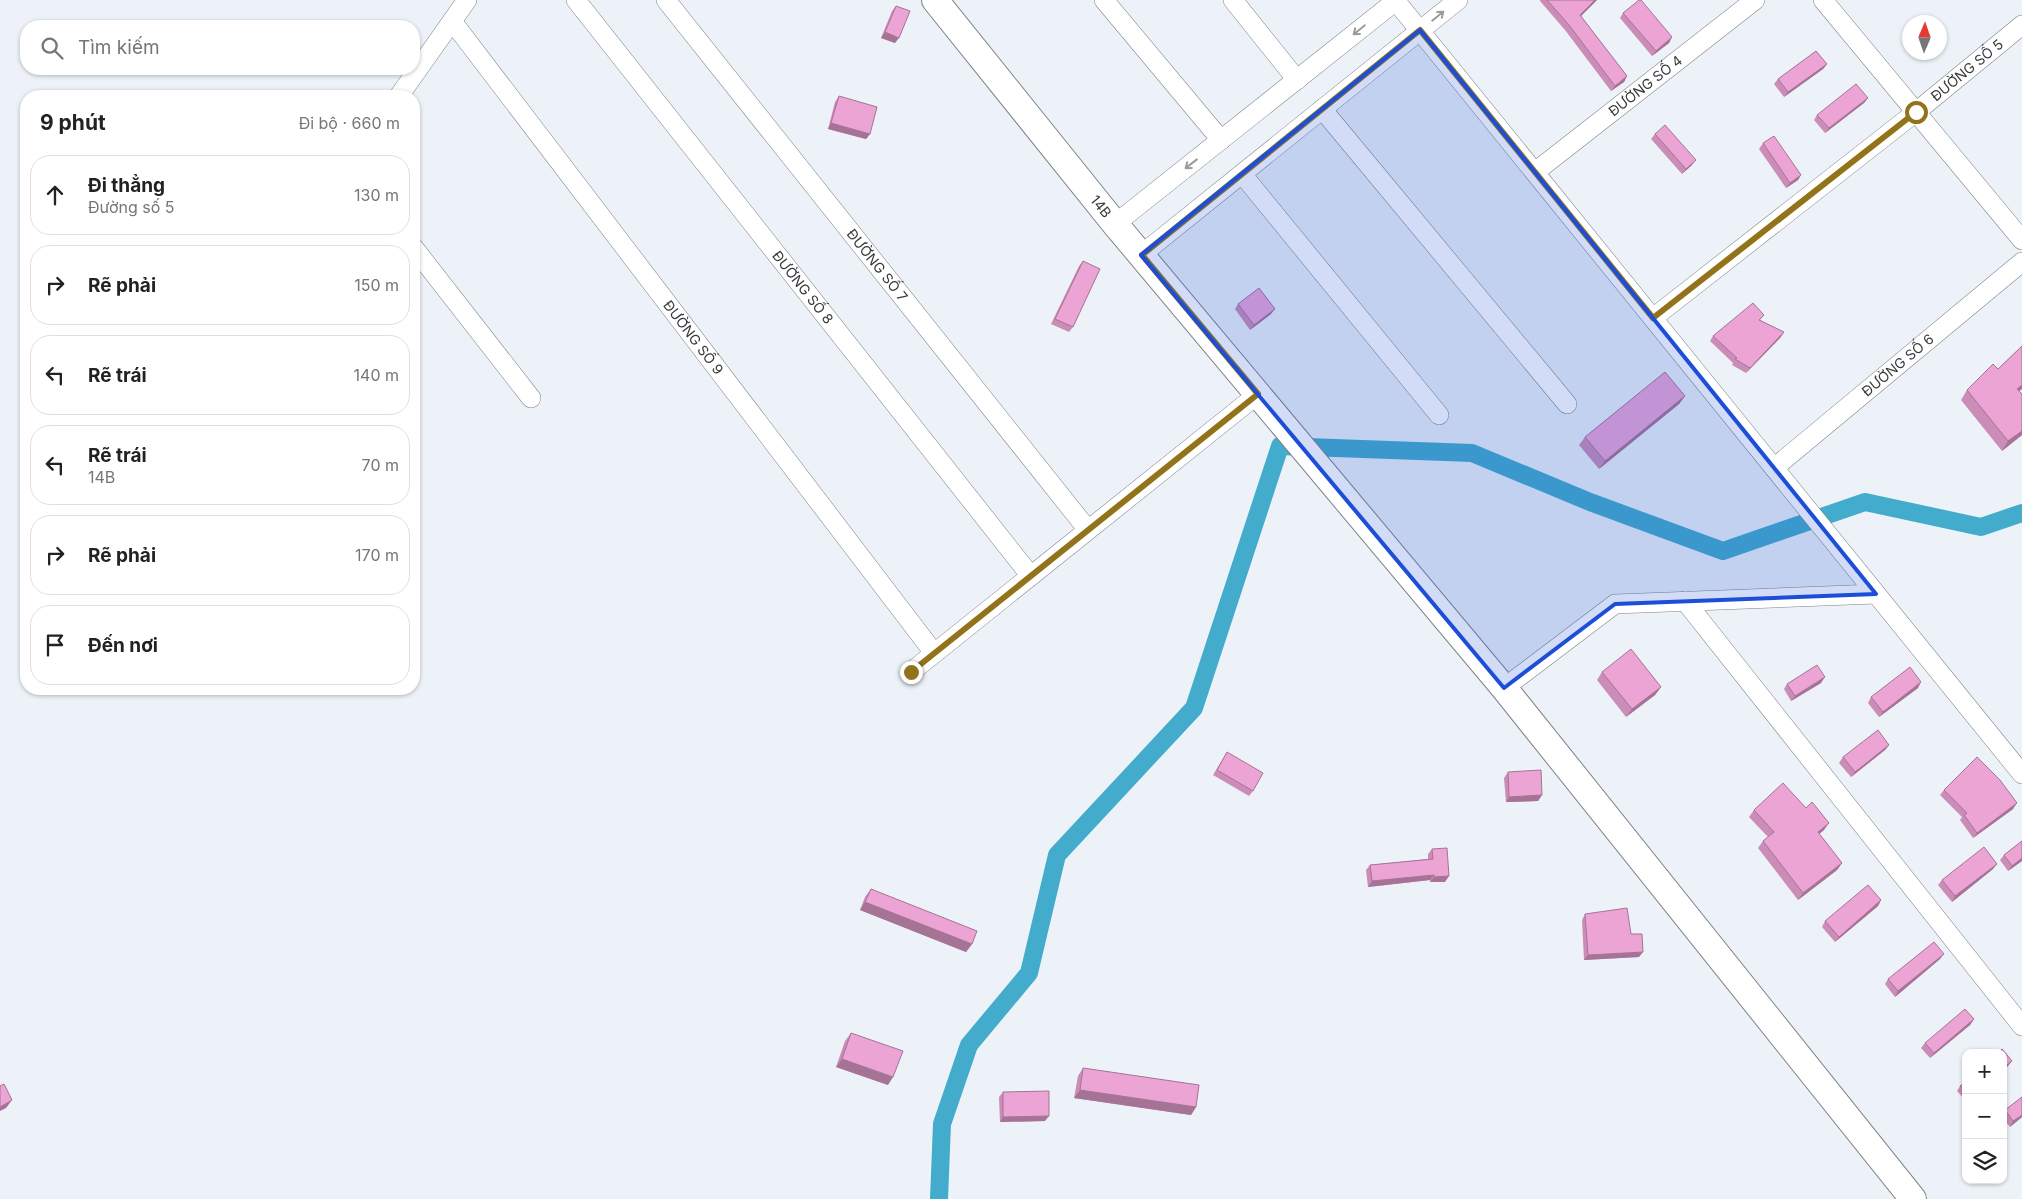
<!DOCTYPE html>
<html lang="vi">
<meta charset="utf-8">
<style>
body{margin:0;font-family:Inter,sans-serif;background:#f2f2f2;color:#222}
.controls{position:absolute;right:15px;bottom:15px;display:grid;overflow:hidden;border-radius:10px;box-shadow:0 1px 4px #0004}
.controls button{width:45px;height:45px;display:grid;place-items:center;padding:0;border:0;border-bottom:1px solid #e0e0e0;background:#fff;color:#222;font:25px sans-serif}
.compass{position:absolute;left:1902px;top:15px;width:45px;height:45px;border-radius:50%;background:#fff;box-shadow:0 1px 4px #0004;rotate:2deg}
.stop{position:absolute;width:15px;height:15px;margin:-11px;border:4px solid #93731a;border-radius:50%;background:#fff}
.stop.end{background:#93731a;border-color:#fff;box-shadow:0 1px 5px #0008}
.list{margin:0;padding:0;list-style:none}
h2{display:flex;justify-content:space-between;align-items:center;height:65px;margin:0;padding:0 20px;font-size:21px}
h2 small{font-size:16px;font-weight:400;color:#767676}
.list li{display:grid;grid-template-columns:32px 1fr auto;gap:15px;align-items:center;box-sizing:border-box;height:80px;margin:0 10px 10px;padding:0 10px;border:1px solid #e0e0e0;border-radius:20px}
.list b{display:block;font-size:19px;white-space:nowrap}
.list p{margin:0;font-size:16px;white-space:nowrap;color:#767676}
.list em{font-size:16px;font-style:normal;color:#767676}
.icon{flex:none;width:28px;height:28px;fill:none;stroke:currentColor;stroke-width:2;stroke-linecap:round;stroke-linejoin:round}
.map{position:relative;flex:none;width:2022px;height:1199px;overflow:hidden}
.search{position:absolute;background:#fff;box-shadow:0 1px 4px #0004;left:20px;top:20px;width:400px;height:55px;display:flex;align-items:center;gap:12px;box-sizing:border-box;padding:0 18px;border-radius:20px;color:#767676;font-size:19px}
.panel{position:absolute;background:#fff;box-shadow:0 1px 4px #0004;left:20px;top:90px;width:400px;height:605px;border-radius:20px}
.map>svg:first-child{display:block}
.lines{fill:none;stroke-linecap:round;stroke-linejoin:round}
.canal{stroke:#43abcb;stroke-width:18}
.street-casing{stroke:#7f8388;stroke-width:20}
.secondary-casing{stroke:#7f8388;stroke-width:28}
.street{stroke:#fff;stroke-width:19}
.secondary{stroke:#fff;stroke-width:26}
.wall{fill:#cb8db7}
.shaded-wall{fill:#a57395}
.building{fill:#eca4d5;stroke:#a57395}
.oneway{stroke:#9b9c9d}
.route{stroke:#93731a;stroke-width:6}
.marked{fill:#1d4ed8;fill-opacity:0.2;stroke:#1d4ed8;stroke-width:4;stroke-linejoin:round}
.labels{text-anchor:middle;stroke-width:4;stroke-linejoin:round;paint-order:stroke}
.street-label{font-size:14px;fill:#37393b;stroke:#fff}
</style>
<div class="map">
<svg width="2022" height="1199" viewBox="0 0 2022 1199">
<rect width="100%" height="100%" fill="#edf2f8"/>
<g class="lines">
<path class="canal" d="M939,1199L942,1124L969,1045L1029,973L1057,855L1194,708L1280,446L1472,453L1590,502L1723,551L1865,502L1981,527L2022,513"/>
<defs>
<g id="street">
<path id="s1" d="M576,0L1030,575"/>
<path id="s2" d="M666,0L1088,530"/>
<path d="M1104,0L1221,140"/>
<path d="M1233,0L1297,80"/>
<path d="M1395,0L2022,774"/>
<path d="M1823,0L2022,240"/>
<path id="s3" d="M452,21L934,653"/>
<path d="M399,96L467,0"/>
<path d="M1322,109L1567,404"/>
<path id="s4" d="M1535,172L1755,0"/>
<path d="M1242,174L1439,415"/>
<path d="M1115,224L1397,0"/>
<path d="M414,248L531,398"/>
<path d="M1141,255L1458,0"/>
<path id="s5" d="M1653,318L1916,112L2022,25"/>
<path id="s6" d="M1774,468L2022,262"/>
<path d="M1685,601L2022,1026"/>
<path d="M911,672L1258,394"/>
<path d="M1504,688L1615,604L1876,594"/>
</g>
<g id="secondary">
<path id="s7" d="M935,0L1115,224L1504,688L1913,1199"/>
</g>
</defs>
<use href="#street" class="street-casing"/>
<use href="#secondary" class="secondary-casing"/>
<use href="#street" class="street"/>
<use href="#secondary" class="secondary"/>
</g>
<g class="wall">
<path d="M1540,0H1597L1581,16L1627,76L1624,82L1611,91L1565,30L1540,1Z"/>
<path d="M896,6L895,43L881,38L892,11Z"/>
<path d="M1623,13L1672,37L1669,43L1652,56L1620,18Z"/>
<path d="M1827,64L1823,69L1784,97L1774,84L1778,79Z"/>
<path d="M839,96L870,134L866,139L828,129L835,102Z"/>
<path d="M1868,98L1864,103L1825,133L1814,120L1817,115Z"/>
<path d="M1655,134L1692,165L1682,174L1651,139Z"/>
<path d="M1763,143L1801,175L1798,180L1786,188L1759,149Z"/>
<path d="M1083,261L1073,327L1069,332L1051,324L1079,266Z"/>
<path d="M1238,304L1271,314L1250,330L1235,309Z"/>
<path d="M1764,315L1760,320L1784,332L1780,338L1746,373L1732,365L1733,363L1710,341L1713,336Z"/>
<path d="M2022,346V389L2019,391L2022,394V435L2002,451L1961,400L1967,390L1998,369Z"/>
<path d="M1685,396L1679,404L1599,469L1579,445L1585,437Z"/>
<path d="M1602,672L1661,687L1655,695L1626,717L1597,680Z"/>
<path d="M1821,683L1791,701L1784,689L1787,684Z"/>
<path d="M1918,688L1879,717L1868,703L1871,697Z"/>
<path d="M1889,745L1885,750L1851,777L1839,763L1843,757Z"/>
<path d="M1227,752L1253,791L1249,796L1213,775Z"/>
<path d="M1508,772L1542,795L1538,801L1506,802L1504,778Z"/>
<path d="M1944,790L2013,809L1973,838L1960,820L1962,817L1940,795Z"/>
<path d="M1754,810L1824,830L1819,834L1842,863L1837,870L1798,900L1758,848L1763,841L1768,837L1749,817Z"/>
<path d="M2022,841V861L2008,871L2000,860L2004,855Z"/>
<path d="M1432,849L1445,882H1430V880L1368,887L1366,870L1370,865L1428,859V854Z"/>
<path d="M1993,869L1952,902L1938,885L1942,880Z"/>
<path d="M871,889L972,944L966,952L860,910L865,897Z"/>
<path d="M1881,900L1878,906L1835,942L1822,927L1825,921Z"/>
<path d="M1585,914L1631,934L1639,957L1584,960L1582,920Z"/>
<path d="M1940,959L1895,997L1885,984L1888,979Z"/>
<path d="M1974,1019L1970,1025L1930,1058L1921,1048L1925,1043Z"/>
<path d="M851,1033L888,1085L836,1067L845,1041Z"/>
<path d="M1083,1068L1196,1107L1191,1115L1074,1098L1078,1076Z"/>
<path d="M1966,1081V1101L1957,1091L1960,1086Z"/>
<path d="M1003,1092L1045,1121L1000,1122L999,1097Z"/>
<path d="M2022,1097V1117L2010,1127L2003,1119V1112L2005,1110Z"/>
</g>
<g class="shaded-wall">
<path d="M1595,0H1597L1577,20L1580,15Z"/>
<path d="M885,32L899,38L895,43L881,38Z"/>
<path d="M1672,37L1669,43L1652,56L1656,51Z"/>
<path d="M1827,64L1823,69L1784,97L1788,92Z"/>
<path d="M1627,76L1624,82L1611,91L1615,86Z"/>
<path d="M1868,98L1864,103L1825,133L1829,128Z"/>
<path d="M831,123L870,134L866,139L828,129Z"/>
<path d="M1696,160L1692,165L1682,174L1686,169Z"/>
<path d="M1801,175L1798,180L1786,188L1790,183Z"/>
<path d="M1275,309L1271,314L1250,330L1254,325Z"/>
<path d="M1784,332L1780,338L1746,373L1750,368Z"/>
<path d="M2022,385V389L2010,398L2017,389Z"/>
<path d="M1685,396L1679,404L1599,469L1605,461Z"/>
<path d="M2022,431V435L2002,451L2008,441Z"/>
<path d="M1825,677L1821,683L1791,701L1795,696Z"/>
<path d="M1921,682L1918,688L1879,717L1883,712Z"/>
<path d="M1661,687L1655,695L1626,717L1632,709Z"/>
<path d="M1889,745L1885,750L1851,777L1855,772Z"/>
<path d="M1542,795L1538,801L1506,802L1509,797Z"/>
<path d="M2017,803L2013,809L1973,838L1977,833Z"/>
<path d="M1829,823L1824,830L1813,839L1818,832Z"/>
<path d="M2022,858V861L2008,871L2012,866Z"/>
<path d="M1842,863L1837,870L1798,900L1803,893Z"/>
<path d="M1997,864L1993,869L1952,902L1955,896Z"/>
<path d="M1434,875L1430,880L1368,887L1372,881Z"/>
<path d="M1449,876L1445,882H1430L1434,877Z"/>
<path d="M1881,900L1878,906L1835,942L1839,937Z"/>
<path d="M865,902L972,944L966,952L860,910Z"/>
<path d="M1643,952L1639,957L1584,960L1588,955Z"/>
<path d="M1944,954L1940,959L1895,997L1898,991Z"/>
<path d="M1974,1019L1970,1025L1930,1058L1934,1053Z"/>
<path d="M842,1059L893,1077L888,1085L836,1067Z"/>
<path d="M2012,1061L2008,1066L2003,1071V1068Z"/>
<path d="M1080,1090L1196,1107L1191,1115L1074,1098Z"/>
<path d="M12,1100L6,1108L0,1111V1107Z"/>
<path d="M2022,1115V1117L2010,1127L2013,1121Z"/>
<path d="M1049,1116L1045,1121L1000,1122L1003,1117Z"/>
</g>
<g class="building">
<path d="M1547,0H1595L1580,15L1627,76L1615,86L1569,25Z"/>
<path d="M1639,0H1641L1672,37L1656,51L1623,13Z"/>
<path d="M896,6L910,11L899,38L885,32Z"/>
<path d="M1816,51L1827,64L1788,92L1778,79Z"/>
<path d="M1856,84L1868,98L1829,128L1817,115Z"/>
<path d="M839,96L877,107L870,134L831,123Z"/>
<path d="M1665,125L1696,160L1686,169L1655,134Z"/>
<path d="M1774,136L1801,175L1790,183L1763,143Z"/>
<path d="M1083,261L1100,269L1073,327L1055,319Z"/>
<path d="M1259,288L1275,309L1254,325L1238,304Z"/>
<path d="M1753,303L1764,315L1759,320L1784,332L1750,368L1735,359L1737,358L1713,336Z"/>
<path d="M2022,346V385L2017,389L2022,394V431L2008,441L1967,390L1993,364L1998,369Z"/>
<path d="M1665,372L1685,396L1605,461L1585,437Z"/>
<path d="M1631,649L1661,687L1632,709L1602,672Z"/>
<path d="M1817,665L1825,677L1795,696L1787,684Z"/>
<path d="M1910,667L1921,682L1883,712L1871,697Z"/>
<path d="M1878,730L1889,745L1855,772L1843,757Z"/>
<path d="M1227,752L1263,773L1253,791L1217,770Z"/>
<path d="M1977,757L2000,780L2017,803L1977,833L1964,815L1967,813L1944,790Z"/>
<path d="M1541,770L1542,795L1509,797L1508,772Z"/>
<path d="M1783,783L1806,808L1812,802L1829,823L1818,832L1842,863L1803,893L1763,841L1774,832L1754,810Z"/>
<path d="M2022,841V858L2012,866L2004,855Z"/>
<path d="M1984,847L1997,864L1955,896L1942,880Z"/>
<path d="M1447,848L1449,876L1434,877V875L1372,881L1370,865L1433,859L1432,849Z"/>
<path d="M1868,885L1881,900L1839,937L1825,921Z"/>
<path d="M871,889L977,931L972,944L865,902Z"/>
<path d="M1627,908L1631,934H1642L1643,952L1588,955L1585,914Z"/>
<path d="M1934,942L1944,954L1898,991L1888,979Z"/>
<path d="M1965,1009L1974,1019L1934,1053L1925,1043Z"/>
<path d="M851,1033L903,1051L893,1077L842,1059Z"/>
<path d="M2002,1049L2012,1061L2003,1068V1053H1998Z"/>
<path d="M1083,1068L1199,1085L1196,1107L1080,1090Z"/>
<path d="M1966,1081V1092L1960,1086Z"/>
<path d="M4,1084L12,1100L0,1107V1086Z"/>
<path d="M1049,1091V1116L1003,1117V1092Z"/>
<path d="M2022,1097V1115L2013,1121L2005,1110Z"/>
</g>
<defs><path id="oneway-shaft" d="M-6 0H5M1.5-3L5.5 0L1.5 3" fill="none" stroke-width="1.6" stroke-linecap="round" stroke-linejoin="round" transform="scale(1.25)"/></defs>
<g class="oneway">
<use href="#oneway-shaft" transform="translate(1438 16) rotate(-39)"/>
<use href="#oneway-shaft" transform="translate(1359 30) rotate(141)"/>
<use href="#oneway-shaft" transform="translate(1191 164) rotate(142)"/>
</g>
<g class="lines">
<path class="route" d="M911,672L1258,394L1142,255L1420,30L1653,318L1916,112"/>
</g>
<path class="marked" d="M1420,30L1876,594L1615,604L1504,688L1141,255Z"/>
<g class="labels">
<g class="street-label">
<text dy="5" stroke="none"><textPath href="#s5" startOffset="400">ĐƯỜNG SỐ 5</textPath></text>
<text dy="5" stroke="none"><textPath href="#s4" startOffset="140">ĐƯỜNG SỐ 4</textPath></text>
<text dy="5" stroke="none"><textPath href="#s7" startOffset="265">14B</textPath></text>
<text dy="5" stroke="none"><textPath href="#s2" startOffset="339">ĐƯỜNG SỐ 7</textPath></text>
<text dy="5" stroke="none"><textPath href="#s1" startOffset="366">ĐƯỜNG SỐ 8</textPath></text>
<text dy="5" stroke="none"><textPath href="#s3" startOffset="398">ĐƯỜNG SỐ 9</textPath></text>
<text dy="5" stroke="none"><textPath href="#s6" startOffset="161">ĐƯỜNG SỐ 6</textPath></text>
</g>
</g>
</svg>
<div class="controls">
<button>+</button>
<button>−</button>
<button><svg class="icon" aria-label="layers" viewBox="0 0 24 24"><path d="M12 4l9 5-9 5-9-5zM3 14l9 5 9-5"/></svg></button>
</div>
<svg class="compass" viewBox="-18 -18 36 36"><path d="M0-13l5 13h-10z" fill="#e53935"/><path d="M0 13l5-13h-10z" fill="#767676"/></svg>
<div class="stop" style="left:1916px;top:112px"></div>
<div class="stop end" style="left:911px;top:672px"></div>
<div class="search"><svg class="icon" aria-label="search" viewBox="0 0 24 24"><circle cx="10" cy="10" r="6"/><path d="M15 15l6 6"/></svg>Tìm kiếm</div>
<section class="panel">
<h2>9 phút<small>Đi bộ · 660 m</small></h2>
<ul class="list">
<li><svg class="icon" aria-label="ahead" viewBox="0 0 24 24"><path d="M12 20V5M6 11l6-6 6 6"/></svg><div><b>Đi thẳng</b><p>Đường số 5</p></div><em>130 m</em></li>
<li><svg class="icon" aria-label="right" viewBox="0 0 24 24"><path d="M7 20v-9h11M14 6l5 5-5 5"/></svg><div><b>Rẽ phải</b></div><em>150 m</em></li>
<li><svg class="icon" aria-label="left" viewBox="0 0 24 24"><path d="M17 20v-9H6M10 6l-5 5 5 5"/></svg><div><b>Rẽ trái</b></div><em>140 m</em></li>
<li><svg class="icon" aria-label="left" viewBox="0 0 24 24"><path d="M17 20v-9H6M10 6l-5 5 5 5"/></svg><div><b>Rẽ trái</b><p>14B</p></div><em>70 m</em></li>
<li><svg class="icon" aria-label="right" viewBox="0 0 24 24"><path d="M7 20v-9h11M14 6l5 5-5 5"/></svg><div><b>Rẽ phải</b></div><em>170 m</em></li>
<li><svg class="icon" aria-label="arrive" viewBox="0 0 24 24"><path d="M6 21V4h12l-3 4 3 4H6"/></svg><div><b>Đến nơi</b></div></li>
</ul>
</section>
</div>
